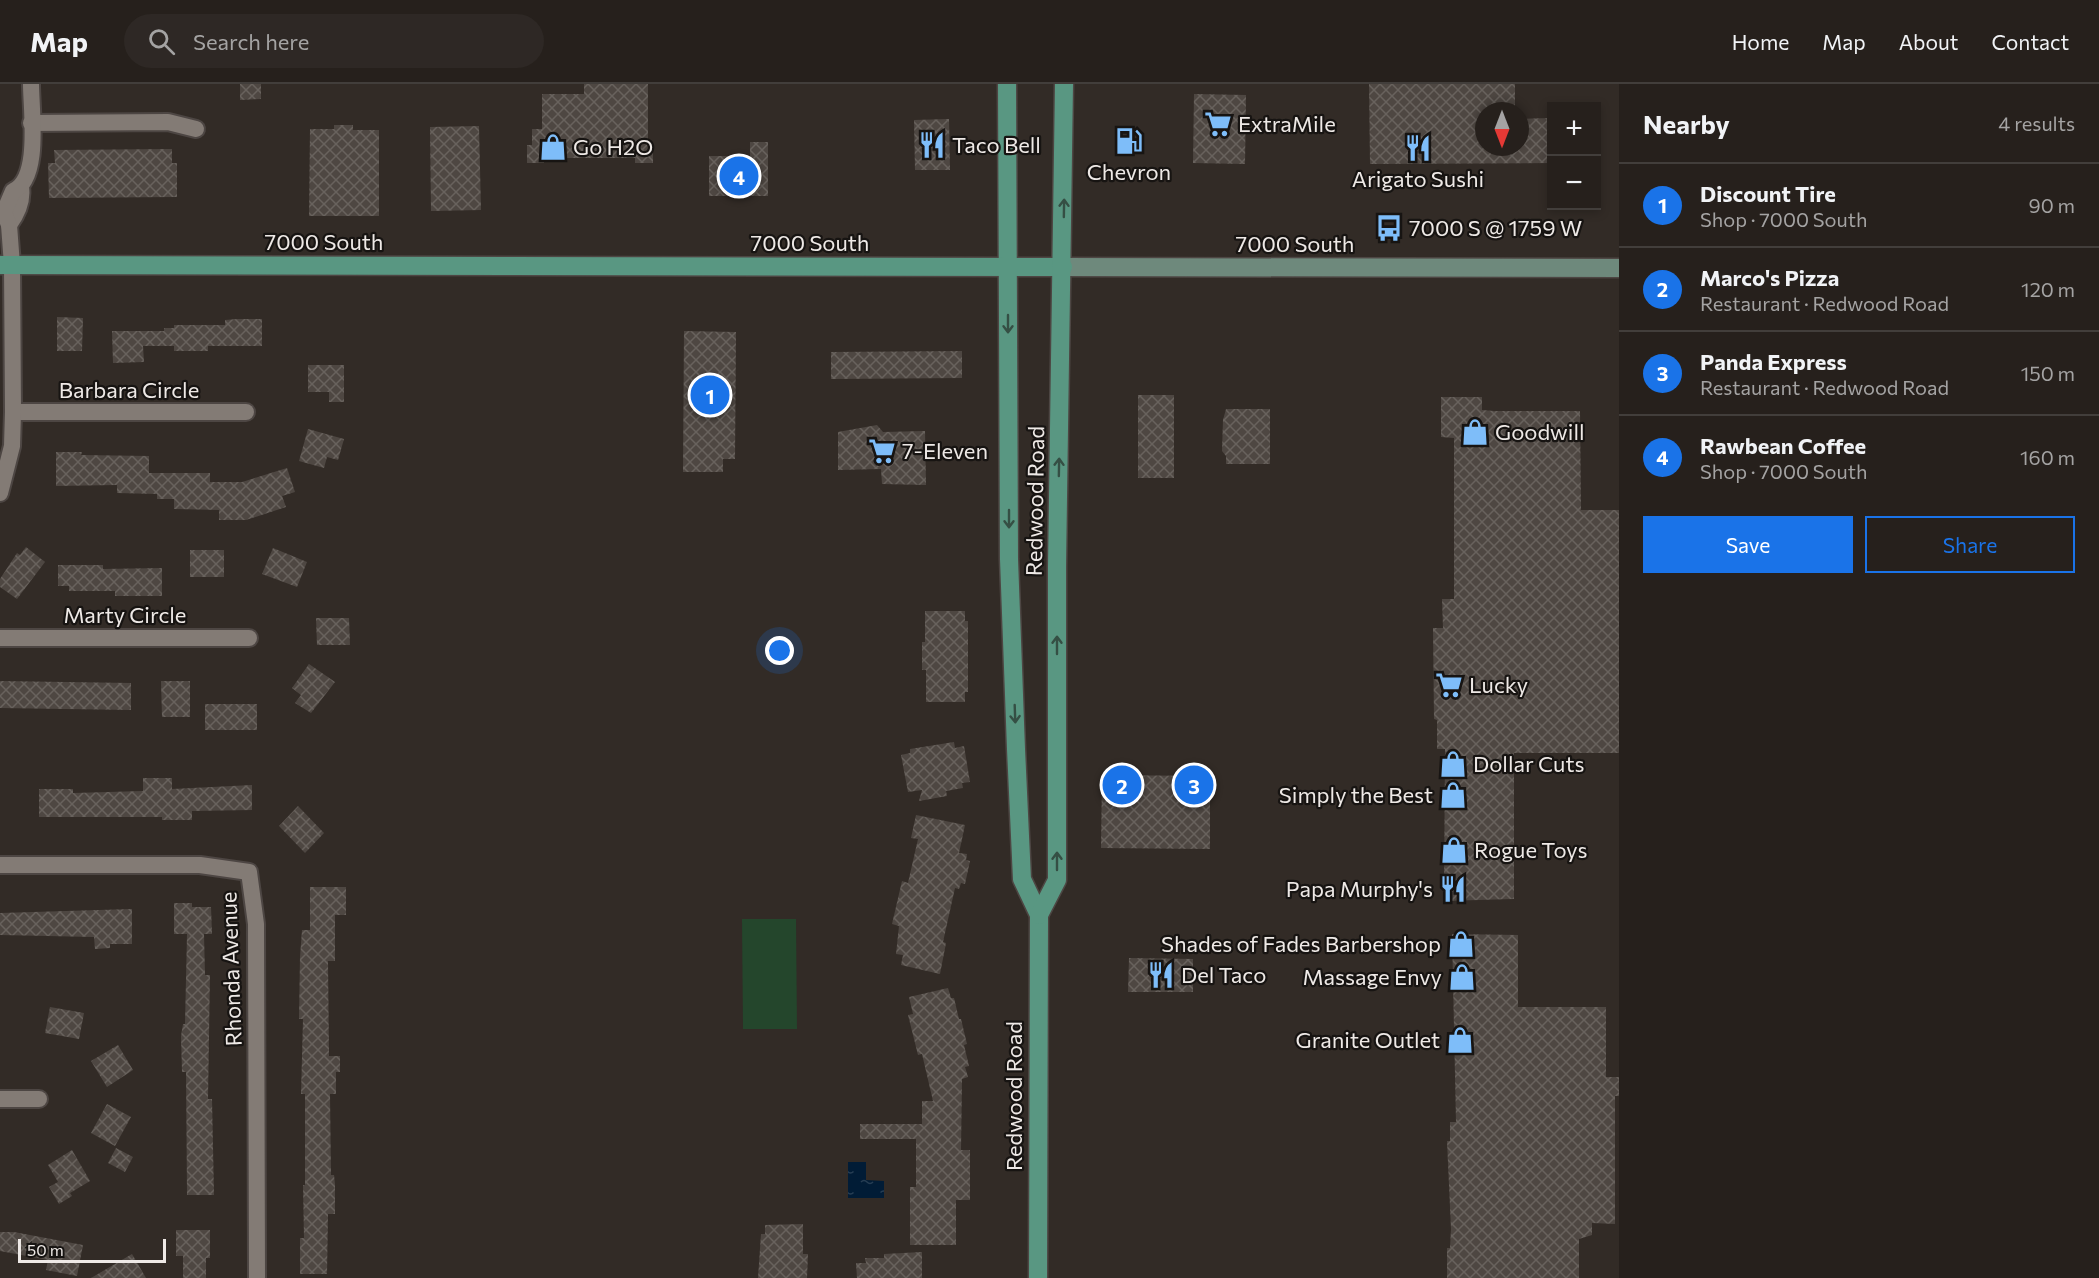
<!DOCTYPE html>
<meta charset="utf-8">
<style>
body{margin:0;font-family:Commissioner,sans-serif;background:#2e2825;color:#f1f3f6}
.controls{position:absolute;right:18px;top:18px;display:grid;overflow:hidden;border-radius:0px;box-shadow:0 3px 9px #0003}
.controls button{width:54px;height:54px;display:grid;place-items:center;padding:0;border:0;border-bottom:2px solid #423e3b;background:#26201c;color:#f1f3f6;font:30px sans-serif}
.compass{position:absolute;left:1475px;top:18px;width:54px;height:54px;border-radius:50%;background:#26201c;box-shadow:0 3px 9px #0003;rotate:180deg}
.scale{position:absolute;left:18px;bottom:15px;width:148px;box-sizing:border-box;padding-left:6px;border:3px solid #eee9e6;border-top:0;font-size:16px;line-height:21px;white-space:nowrap;color:#eee9e6;-webkit-text-stroke:4px #171412;paint-order:stroke}
.you{position:absolute;left:780px;top:567px;width:21px;height:21px;margin:-15px;border:4px solid #fff;border-radius:50%;background:#1a73e8;box-shadow:0 0 0 9px #1a73e833}
.badge{display:grid;place-items:center;width:39px;height:39px;border-radius:50%;background:#1a73e8;color:#fff;font-size:20px;font-weight:700}
.pin{position:absolute;translate:-50% -50%;border:3px solid #fff;box-shadow:0 2px 6px #0006}
.list{margin:0;padding:0;list-style:none}
h2{display:flex;justify-content:space-between;align-items:center;height:78px;margin:0;padding:0 24px;font-size:26px}
h2 small{font-size:20px;font-weight:400;color:#a4a3a3}
.list li{display:grid;grid-template-columns:39px 1fr auto;gap:18px;align-items:center;box-sizing:border-box;height:84px;padding:0 24px;border-top:2px solid #423e3b}
.list b{display:block;font-size:22px;white-space:nowrap}
.list p{margin:0;font-size:20px;white-space:nowrap;color:#a4a3a3}
.list em{font-size:20px;font-style:normal;color:#a4a3a3}
.actions{display:flex;gap:12px;padding:18px 24px}
.actions a{flex:1;padding:14px 0;border:2px solid #1a73e8;border-radius:0px;text-align:center;font-size:21px;color:#1a73e8}
.actions .main{background:#1a73e8;color:#fff}
.icon{flex:none;width:33px;height:33px;fill:none;stroke:currentColor;stroke-width:2;stroke-linecap:round;stroke-linejoin:round}
.map{position:relative;flex:none;width:1619px;height:1194px;overflow:hidden}
header{display:flex;align-items:center;gap:36px;box-sizing:border-box;height:84px;padding:0 30px;background:#26201c;border-bottom:2px solid #423e3b}
header strong{font-size:28px}
nav{display:flex;gap:33px;margin-inline-start:auto;font-size:21px}
.search{width:420px;height:54px;background:#2e2825;display:flex;align-items:center;gap:15px;box-sizing:border-box;padding:0 21px;border-radius:33px;color:#a4a3a3;font-size:22px}
main{display:flex}
aside{flex:1;background:#26201c}
.map>svg:first-child{display:block}
.pitch{fill:#24462c}
.water{fill:url(#water-ripples)}
.building{fill:url(#building-cross-hatch)}
.lines{fill:none;stroke-linecap:round;stroke-linejoin:round}
.street-casing{stroke:#4d4643;stroke-width:20}
.secondary-casing{stroke:#4d4643;stroke-width:21}
.primary-casing{stroke:#4d4643;stroke-width:21}
.street{stroke:#837b75;stroke-width:16}
.secondary{stroke:#6e897c;stroke-width:18}
.primary{stroke:#599782;stroke-width:18}
.oneway{stroke:#354f44}
.labels{text-anchor:middle;stroke-width:4.5;stroke-linejoin:round;paint-order:stroke}
.poi-label{font-size:22px;fill:#eee9e6;stroke:#171412;text-anchor:start}
.street-label{font-size:22px;fill:#eee9e6;stroke:#171412}
</style>
<header>
<strong>Map</strong>
<div class="search"><svg class="icon" aria-label="search" viewBox="0 0 24 24"><circle cx="10" cy="10" r="6"/><path d="M15 15l6 6"/></svg>Search here</div>
<nav><a>Home</a><a>Map</a><a>About</a><a>Contact</a></nav>
</header>
<main>
<div class="map">
<svg width="1619" height="1194" viewBox="0 0 1619 1194">
<defs>
<pattern id="water-ripples" width="26" height="14" patternUnits="userSpaceOnUse" patternTransform="scale(1.5)"><rect width="26" height="14" fill="#011c36"/><path d="M2 4q2-2 4 0t4 0M15 11q2-2 4 0t4 0" fill="none" stroke="#263d53"/></pattern>
<pattern id="building-cross-hatch" width="8" height="8" patternUnits="userSpaceOnUse" patternTransform="scale(1.5)"><rect width="8" height="8" fill="#4e4742"/><path d="M0 0l8 8M0 8l8-8" fill="none" stroke="#68625d"/></pattern>
</defs>
<rect width="100%" height="100%" fill="#322b26"/>
<path class="pitch" d="M742,835H796L797,945H743Z"/>
<path class="water" d="M848,1078H866V1096L884,1097V1114H848Z"/>
<g class="building">
<path d="M240,0H261V15L240,16Z"/>
<path d="M584,0H648V62H653V79H635V74H544V79H527V61H532V45H542V10H584Z"/>
<path d="M1369,0H1515V27H1484V63H1520V35L1551,34V79L1370,80Z"/>
<path d="M1194,10L1246,11L1245,80L1193,79Z"/>
<path d="M949,35L950,86H915L914,36Z"/>
<path d="M334,41H353V46H379V132H309L310,45H334Z"/>
<path d="M479,42L481,126L431,127L430,43Z"/>
<path d="M750,58H768V112H709V72H750Z"/>
<path d="M172,65V79H177V113L49,114L48,79H55L54,66Z"/>
<path d="M57,233L83,234L82,267H57Z"/>
<path d="M237,235H262V262H208V267H174V262H143L144,278L113,279L112,247H164V244H174V241H225V236Z"/>
<path d="M684,247L736,248L735,375H723V388H683Z"/>
<path d="M962,267V294L831,295V268Z"/>
<path d="M308,281H344V318H329V308H308Z"/>
<rect x="1138" y="311" width="36" height="83"/>
<path d="M1441,313H1482V326L1494,327H1580L1581,426H1619V669H1514V815L1444,817L1445,665H1437V636L1434,635L1433,544H1443L1442,515H1454V354L1441,353Z"/>
<path d="M1226,325H1270V380H1226V372L1222,367L1223,336Z"/>
<path d="M877,341L883,348L925,347L926,401L882,400L881,385L838,386V348Z"/>
<path d="M308,345L344,355L338,376L327,373L324,384L299,377Z"/>
<path d="M56,368H82L81,371L149,372V389H210V398H242L287,384L295,408L282,412L286,423L246,436H219V426L174,425V415H157V410L117,409V401L56,402Z"/>
<path d="M26,463L45,478L17,515L0,503V495L17,469L20,471Z"/>
<path d="M273,464L307,478L297,503L262,490Z"/>
<rect x="190" y="466" width="34" height="27"/>
<path d="M58,481H103V485L162,484V512H115V507H69V502H58Z"/>
<path d="M925,527H965V537H968V608H965V618H926V586H922V558H925Z"/>
<path d="M316,534H349L350,561H317Z"/>
<path d="M309,580L335,598L311,629L295,619L301,611L292,604Z"/>
<path d="M0,597L131,599V626L0,624Z"/>
<path d="M161,597H190V633H162Z"/>
<rect x="205" y="620" width="52" height="26"/>
<path d="M954,658L955,664L964,662L970,698L962,699L963,704L946,707L947,712L919,717L922,706L908,708L901,671L910,669V665Z"/>
<path d="M1102,691L1210,692V765L1101,764Z"/>
<path d="M143,694H172V705L252,701V726L192,727V736H162V733H39V705H73V709L143,707Z"/>
<path d="M298,722L324,749L305,769L279,742Z"/>
<path d="M916,731L965,741L959,769L967,770L966,776L970,777L965,800L961,799L959,805L955,804L943,858L946,859L940,890L901,881L903,871L896,870L899,842L892,840L902,797L908,799L910,790L918,755L911,754Z"/>
<path d="M310,803H346V831H335V877H328L329,972H340V988H336V1010H330L331,1091H334L335,1100V1130H328L327,1190H300V1154H304L303,1101H305V1010H301L303,935H299L300,873L302,846H310Z"/>
<path d="M174,819H192V823H211L212,850H204L205,891H210L208,1015H212L214,1111H187L186,988H182L181,952L183,940H185L187,850H174Z"/>
<path d="M132,825V860H110V864L95,865L94,853L0,851V829Z"/>
<path d="M1452,850L1518,851V923H1606V993H1619V1012H1615V1140L1592,1139V1151L1579,1155V1194H1447V1164H1450L1451,1145L1447,1057H1450V1038H1456Z"/>
<path d="M1129,874L1193,875V908H1128Z"/>
<path d="M948,904L951,914H954L959,935H961L967,960L964,961L969,982L965,983L968,993L962,995L961,1066H970V1116H956V1161H910V1103H916V1055H860V1040H922V1017H933L922,970L918,971L908,931L913,930L909,913Z"/>
<path d="M50,923L84,929L79,955L45,949Z"/>
<path d="M118,961L133,986L107,1003L91,977Z"/>
<path d="M107,1020L131,1033L115,1062L91,1049Z"/>
<path d="M116,1064L133,1073L125,1088L108,1079Z"/>
<path d="M72,1066L90,1097L70,1109L72,1112L59,1120L49,1103L58,1098L48,1081Z"/>
<path d="M803,1140V1170H808L807,1194H758L761,1150H765V1141Z"/>
<path d="M176,1146H210V1174H206V1194H183V1172H176Z"/>
<path d="M0,1148H14L83,1161L77,1192L46,1186L48,1176L0,1167Z"/>
<path d="M922,1168V1194H857L856,1179H866L865,1174H884V1170Z"/>
<path d="M132,1170L146,1194H91Z"/>
</g>
<g class="lines">
<defs>
<g id="street">
<path d="M31,39L168,38L196,45"/>
<path d="M9,141C17,130 23,116 21,103"/>
<path d="M13,328H246"/>
<path d="M0,409L12,362L13,328L12,181L9,141L4,128L13,107C41,95 31,27 31,0"/>
<path d="M0,554H249"/>
<path d="M0,781H200L249,788L256,840L257,1194"/>
<path d="M0,1015H39"/>
</g>
<path id="secondary" d="M1063,183L1619,184"/>
<g id="primary">
<path d="M1007,0L1009,475L1016,665L1022,795L1039,831L1038,1194"/>
<path d="M0,181L1063,183"/>
<path d="M1039,831L1057,796V483L1064,0"/>
</g>
</defs>
<use href="#street" class="street-casing"/>
<use href="#secondary" class="secondary-casing"/>
<use href="#primary" class="primary-casing"/>
<use href="#street" class="street"/>
<use href="#secondary" class="secondary"/>
<use href="#primary" class="primary"/>
</g>
<defs><path id="oneway-shaft" d="M-6 0H5M1.5-3L5.5 0L1.5 3" fill="none" stroke-width="1.6" stroke-linecap="round" stroke-linejoin="round" transform="scale(1.5)"/></defs>
<g class="oneway">
<use href="#oneway-shaft" transform="translate(1064 124) rotate(-89)"/>
<use href="#oneway-shaft" transform="translate(1008 240) rotate(90)"/>
<use href="#oneway-shaft" transform="translate(1059 383) rotate(-89)"/>
<use href="#oneway-shaft" transform="translate(1009 435) rotate(90)"/>
<use href="#oneway-shaft" transform="translate(1057 561) rotate(-90)"/>
<use href="#oneway-shaft" transform="translate(1015 630) rotate(88)"/>
<use href="#oneway-shaft" transform="translate(1057 777) rotate(-90)"/>
</g>
<defs>
<symbol id="supermarket-bare" viewBox="-9 -9 18 18"><path d="M-6-5.5h2.5l.6 2H6L4.5 2H-2.5L-4.4-4H-6ZM-1.5 3.2a1.3 1.3 0 1 0 .1 0ZM3 3.2a1.3 1.3 0 1 0 .1 0Z" fill="#7ebdf9" stroke="#171412" stroke-width="2.5" paint-order="stroke"/></symbol>
<symbol id="fuel-bare" viewBox="-9 -9 18 18"><path d="M-5.5-6h7V0h2V4h1.3V-2.5L3-4.5l.8-.8L6-3V5H2.5V1h-1V6h-7ZM-4.2-4.7v3.2H.2V-4.7Z" fill="#7ebdf9" stroke="#171412" stroke-width="2.5" paint-order="stroke"/></symbol>
<symbol id="restaurant-bare" viewBox="-9 -9 18 18"><path d="M-5-6h1v4h1v-4h1v4h1v-4h1v5L-1.5 .5V6h-2V.5L-5-1ZM5-6V6H3V1.5H1.5Q1.5-4 5-6Z" fill="#7ebdf9" stroke="#171412" stroke-width="2.5" paint-order="stroke"/></symbol>
<symbol id="shop-bare" viewBox="-9 -9 18 18"><path d="M-5-2.5h2.3a2.7 3.5 0 0 1 5.4 0H5L5.5 6h-11ZM-1.5-2.5h3a1.5 2.3 0 0 0-3 0Z" fill="#7ebdf9" stroke="#171412" stroke-width="2.5" paint-order="stroke"/></symbol>
<symbol id="bus-bare" viewBox="-9 -9 18 18"><path d="M-5-6H5V4H4V6H2V4H-2V6H-4V4H-5ZM-3.5-4V0h7V-4ZM-3.5 1.2v1.5H-2V1.2ZM2 1.2v1.5H3.5V1.2Z" fill="#7ebdf9" stroke="#171412" stroke-width="2.5" paint-order="stroke"/></symbol>
</defs>
<g fill-rule="evenodd">
<use href="#supermarket-bare" x="1199" y="21" width="38" height="38"/>
<use href="#fuel-bare" x="1110" y="38" width="38" height="38"/>
<use href="#restaurant-bare" x="913" y="42" width="38" height="38"/>
<use href="#shop-bare" x="534" y="44" width="38" height="38"/>
<use href="#restaurant-bare" x="1399" y="45" width="38" height="38"/>
<use href="#bus-bare" x="1370" y="125" width="38" height="38"/>
<use href="#shop-bare" x="1456" y="329" width="38" height="38"/>
<use href="#supermarket-bare" x="863" y="348" width="38" height="38"/>
<use href="#supermarket-bare" x="1430" y="582" width="38" height="38"/>
<use href="#shop-bare" x="1434" y="661" width="38" height="38"/>
<use href="#shop-bare" x="1434" y="692" width="38" height="38"/>
<use href="#shop-bare" x="1435" y="747" width="38" height="38"/>
<use href="#restaurant-bare" x="1434" y="786" width="38" height="38"/>
<use href="#shop-bare" x="1442" y="841" width="38" height="38"/>
<use href="#restaurant-bare" x="1142" y="872" width="38" height="38"/>
<use href="#shop-bare" x="1443" y="874" width="38" height="38"/>
<use href="#shop-bare" x="1441" y="937" width="38" height="38"/>
</g>
<g class="labels">
<g class="poi-label">
<text x="1238" y="48">ExtraMile</text>
<text x="952" y="69">Taco Bell</text>
<text x="573" y="71">Go H2O</text>
<text x="1129" y="96" text-anchor="middle">Chevron</text>
<text x="1418" y="103" text-anchor="middle">Arigato Sushi</text>
<text x="1409" y="152">7000 S @ 1759 W</text>
<text x="1495" y="356">Goodwill</text>
<text x="902" y="375">7-Eleven</text>
<text x="1469" y="609">Lucky</text>
<text x="1473" y="688">Dollar Cuts</text>
<text x="1433" y="719" text-anchor="end">Simply the Best</text>
<text x="1474" y="774">Rogue Toys</text>
<text x="1433" y="813" text-anchor="end">Papa Murphy's</text>
<text x="1441" y="868" text-anchor="end">Shades of Fades Barbershop</text>
<text x="1181" y="899">Del Taco</text>
<text x="1442" y="901" text-anchor="end">Massage Envy</text>
<text x="1440" y="964" text-anchor="end">Granite Outlet</text>
</g>
<g class="street-label">
<text x="324" y="166">7000 South</text>
<text x="810" y="167">7000 South</text>
<text x="1295" y="168">7000 South</text>
<text x="129" y="314">Barbara Circle</text>
<text transform="translate(1035 417) rotate(-89)" y="8">Redwood Road</text>
<text x="125" y="539">Marty Circle</text>
<text transform="translate(231 885) rotate(-92)" y="8">Rhonda Avenue</text>
<text transform="translate(1014 1012) rotate(-90)" y="8">Redwood Road</text>
</g>
</g>
</svg>
<div class="controls">
<button>+</button>
<button>−</button>
</div>
<svg class="compass" viewBox="-18 -18 36 36"><path d="M0-13l5 13h-10z" fill="#e53935"/><path d="M0 13l5-13h-10z" fill="#a4a3a3"/></svg>
<div class="scale">50 m</div>
<div class="you"></div>
<div class="pin badge" style="left:710px;top:311px">1</div>
<div class="pin badge" style="left:1122px;top:701px">2</div>
<div class="pin badge" style="left:1194px;top:701px">3</div>
<div class="pin badge" style="left:739px;top:92px">4</div>
</div>
<aside>
<h2>Nearby<small>4 results</small></h2>
<ul class="list">
<li><span class="badge">1</span><div><b>Discount Tire</b><p>Shop · 7000 South</p></div><em>90 m</em></li>
<li><span class="badge">2</span><div><b>Marco's Pizza</b><p>Restaurant · Redwood Road</p></div><em>120 m</em></li>
<li><span class="badge">3</span><div><b>Panda Express</b><p>Restaurant · Redwood Road</p></div><em>150 m</em></li>
<li><span class="badge">4</span><div><b>Rawbean Coffee</b><p>Shop · 7000 South</p></div><em>160 m</em></li>
</ul>
<div class="actions"><a class="main">Save</a><a>Share</a></div>
</aside>
</main>
